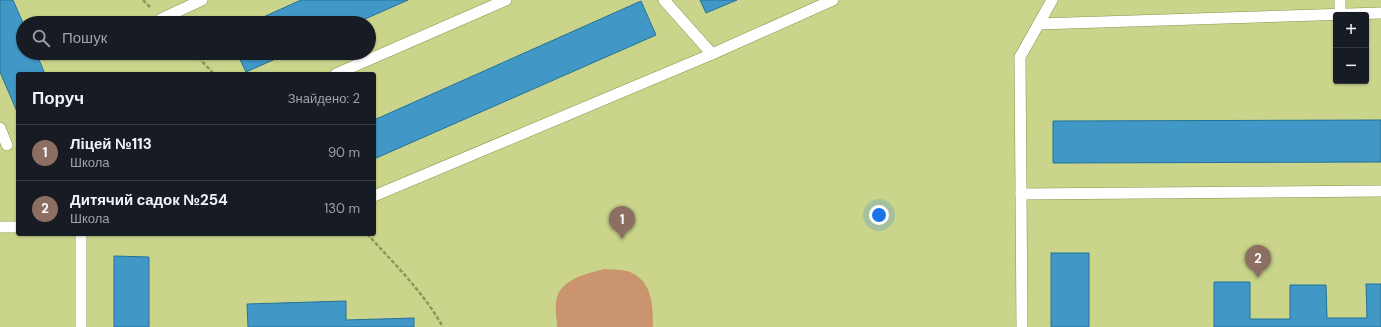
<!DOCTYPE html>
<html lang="uk">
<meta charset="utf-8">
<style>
body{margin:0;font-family:"DM Sans",sans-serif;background:#20242c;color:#f1f3f6}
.controls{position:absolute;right:12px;top:12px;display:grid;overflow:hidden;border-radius:4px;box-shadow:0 1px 3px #0004}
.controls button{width:36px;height:36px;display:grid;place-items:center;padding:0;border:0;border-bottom:1px solid #363941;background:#171b24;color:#f1f3f6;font:20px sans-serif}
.you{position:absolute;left:879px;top:215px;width:14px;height:14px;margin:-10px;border:3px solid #fff;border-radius:50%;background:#1a73e8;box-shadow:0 0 0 6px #1a73e833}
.badge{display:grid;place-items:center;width:26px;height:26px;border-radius:50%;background:#7850c9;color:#fff;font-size:13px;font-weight:700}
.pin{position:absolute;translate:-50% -33px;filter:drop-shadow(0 1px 2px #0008)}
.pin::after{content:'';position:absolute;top:21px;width:14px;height:12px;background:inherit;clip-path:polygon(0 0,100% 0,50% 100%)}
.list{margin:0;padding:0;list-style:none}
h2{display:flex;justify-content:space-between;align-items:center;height:52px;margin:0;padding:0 16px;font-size:17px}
h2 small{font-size:13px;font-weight:400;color:#9ea1a6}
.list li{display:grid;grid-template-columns:26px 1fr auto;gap:12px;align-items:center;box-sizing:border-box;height:56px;padding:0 16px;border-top:1px solid #363941}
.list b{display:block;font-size:15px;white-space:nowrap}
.list p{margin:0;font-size:13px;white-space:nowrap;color:#9ea1a6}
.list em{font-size:13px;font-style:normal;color:#9ea1a6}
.icon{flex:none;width:22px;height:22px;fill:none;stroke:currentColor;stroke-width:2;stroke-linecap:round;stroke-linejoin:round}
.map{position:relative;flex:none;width:1381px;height:327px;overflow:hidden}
.search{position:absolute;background:#171b24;box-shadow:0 1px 3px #0004;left:16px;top:16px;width:360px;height:44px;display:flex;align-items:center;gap:10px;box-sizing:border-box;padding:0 14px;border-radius:22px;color:#9ea1a6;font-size:15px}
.panel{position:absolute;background:#171b24;box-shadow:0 1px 3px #0004;left:16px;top:72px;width:360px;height:164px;border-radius:4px}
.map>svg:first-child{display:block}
.pitch{fill:#ca946f}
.building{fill:#4198c7;stroke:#237299}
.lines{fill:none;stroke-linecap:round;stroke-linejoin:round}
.lane-casing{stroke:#8a934b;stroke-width:12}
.path{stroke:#8e965d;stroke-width:2.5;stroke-dasharray:4 2;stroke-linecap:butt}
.lane{stroke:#fff;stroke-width:11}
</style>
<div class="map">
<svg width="1381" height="327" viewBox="0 0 1381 327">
<rect width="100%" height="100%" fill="#cad58b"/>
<path class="pitch" d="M604,269C612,270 623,269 630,272C653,282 653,306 653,327H557C557,319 555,310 556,302C559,279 586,274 604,269Z"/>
<g class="building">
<path d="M0,0H13L23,23V53H36L45,74H18V114L0,72Z"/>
<path d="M301,0H408L356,23H250Z"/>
<path d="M700,0H737L706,13Z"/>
<path d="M641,1L656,35L374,159V120Z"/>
<path d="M237,53H289L246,72Z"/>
<path d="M1381,120V162L1053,163V121Z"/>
<rect x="1051" y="253" width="38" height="74"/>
<path d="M114,256L149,257V327H114Z"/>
<path d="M1214,282H1250V319H1290V285H1326L1327,318H1367L1366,284H1381V327H1214Z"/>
<path d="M346,301V320L414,318V327H248L247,304Z"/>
</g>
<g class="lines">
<defs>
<g id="lane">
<path d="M1340,0V14"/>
<path d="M161,19L202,0"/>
<path d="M1039,24L1381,13"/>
<path d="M712,54L833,0"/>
<path d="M336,74L506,0"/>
<path d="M0,128L7,145"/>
<path d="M1021,194L1381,191"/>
<path d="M374,196L712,54L664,0"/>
<path d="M0,227H18"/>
<path d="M81,234V327"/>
<path d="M1022,327L1020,57L1052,0"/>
</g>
</defs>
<use href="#lane" class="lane-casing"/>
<g class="path">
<path d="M143,0L151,8"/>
<path d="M194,53L214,74"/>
<path d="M367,234C394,263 423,292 443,327"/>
</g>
<use href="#lane" class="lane"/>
</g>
</svg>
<div class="controls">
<button>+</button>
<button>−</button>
</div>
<div class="you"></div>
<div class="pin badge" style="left:622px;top:239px;background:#8d6e63">1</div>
<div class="pin badge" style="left:1258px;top:278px;background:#8d6e63">2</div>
<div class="search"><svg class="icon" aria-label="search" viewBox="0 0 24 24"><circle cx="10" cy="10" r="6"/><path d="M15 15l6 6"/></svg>Пошук</div>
<section class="panel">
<h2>Поруч<small>Знайдено: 2</small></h2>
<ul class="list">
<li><span class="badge" style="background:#8d6e63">1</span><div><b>Ліцей №113</b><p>Школа</p></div><em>90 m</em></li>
<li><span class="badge" style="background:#8d6e63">2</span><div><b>Дитячий садок №254</b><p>Школа</p></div><em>130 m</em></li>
</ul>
</section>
</div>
